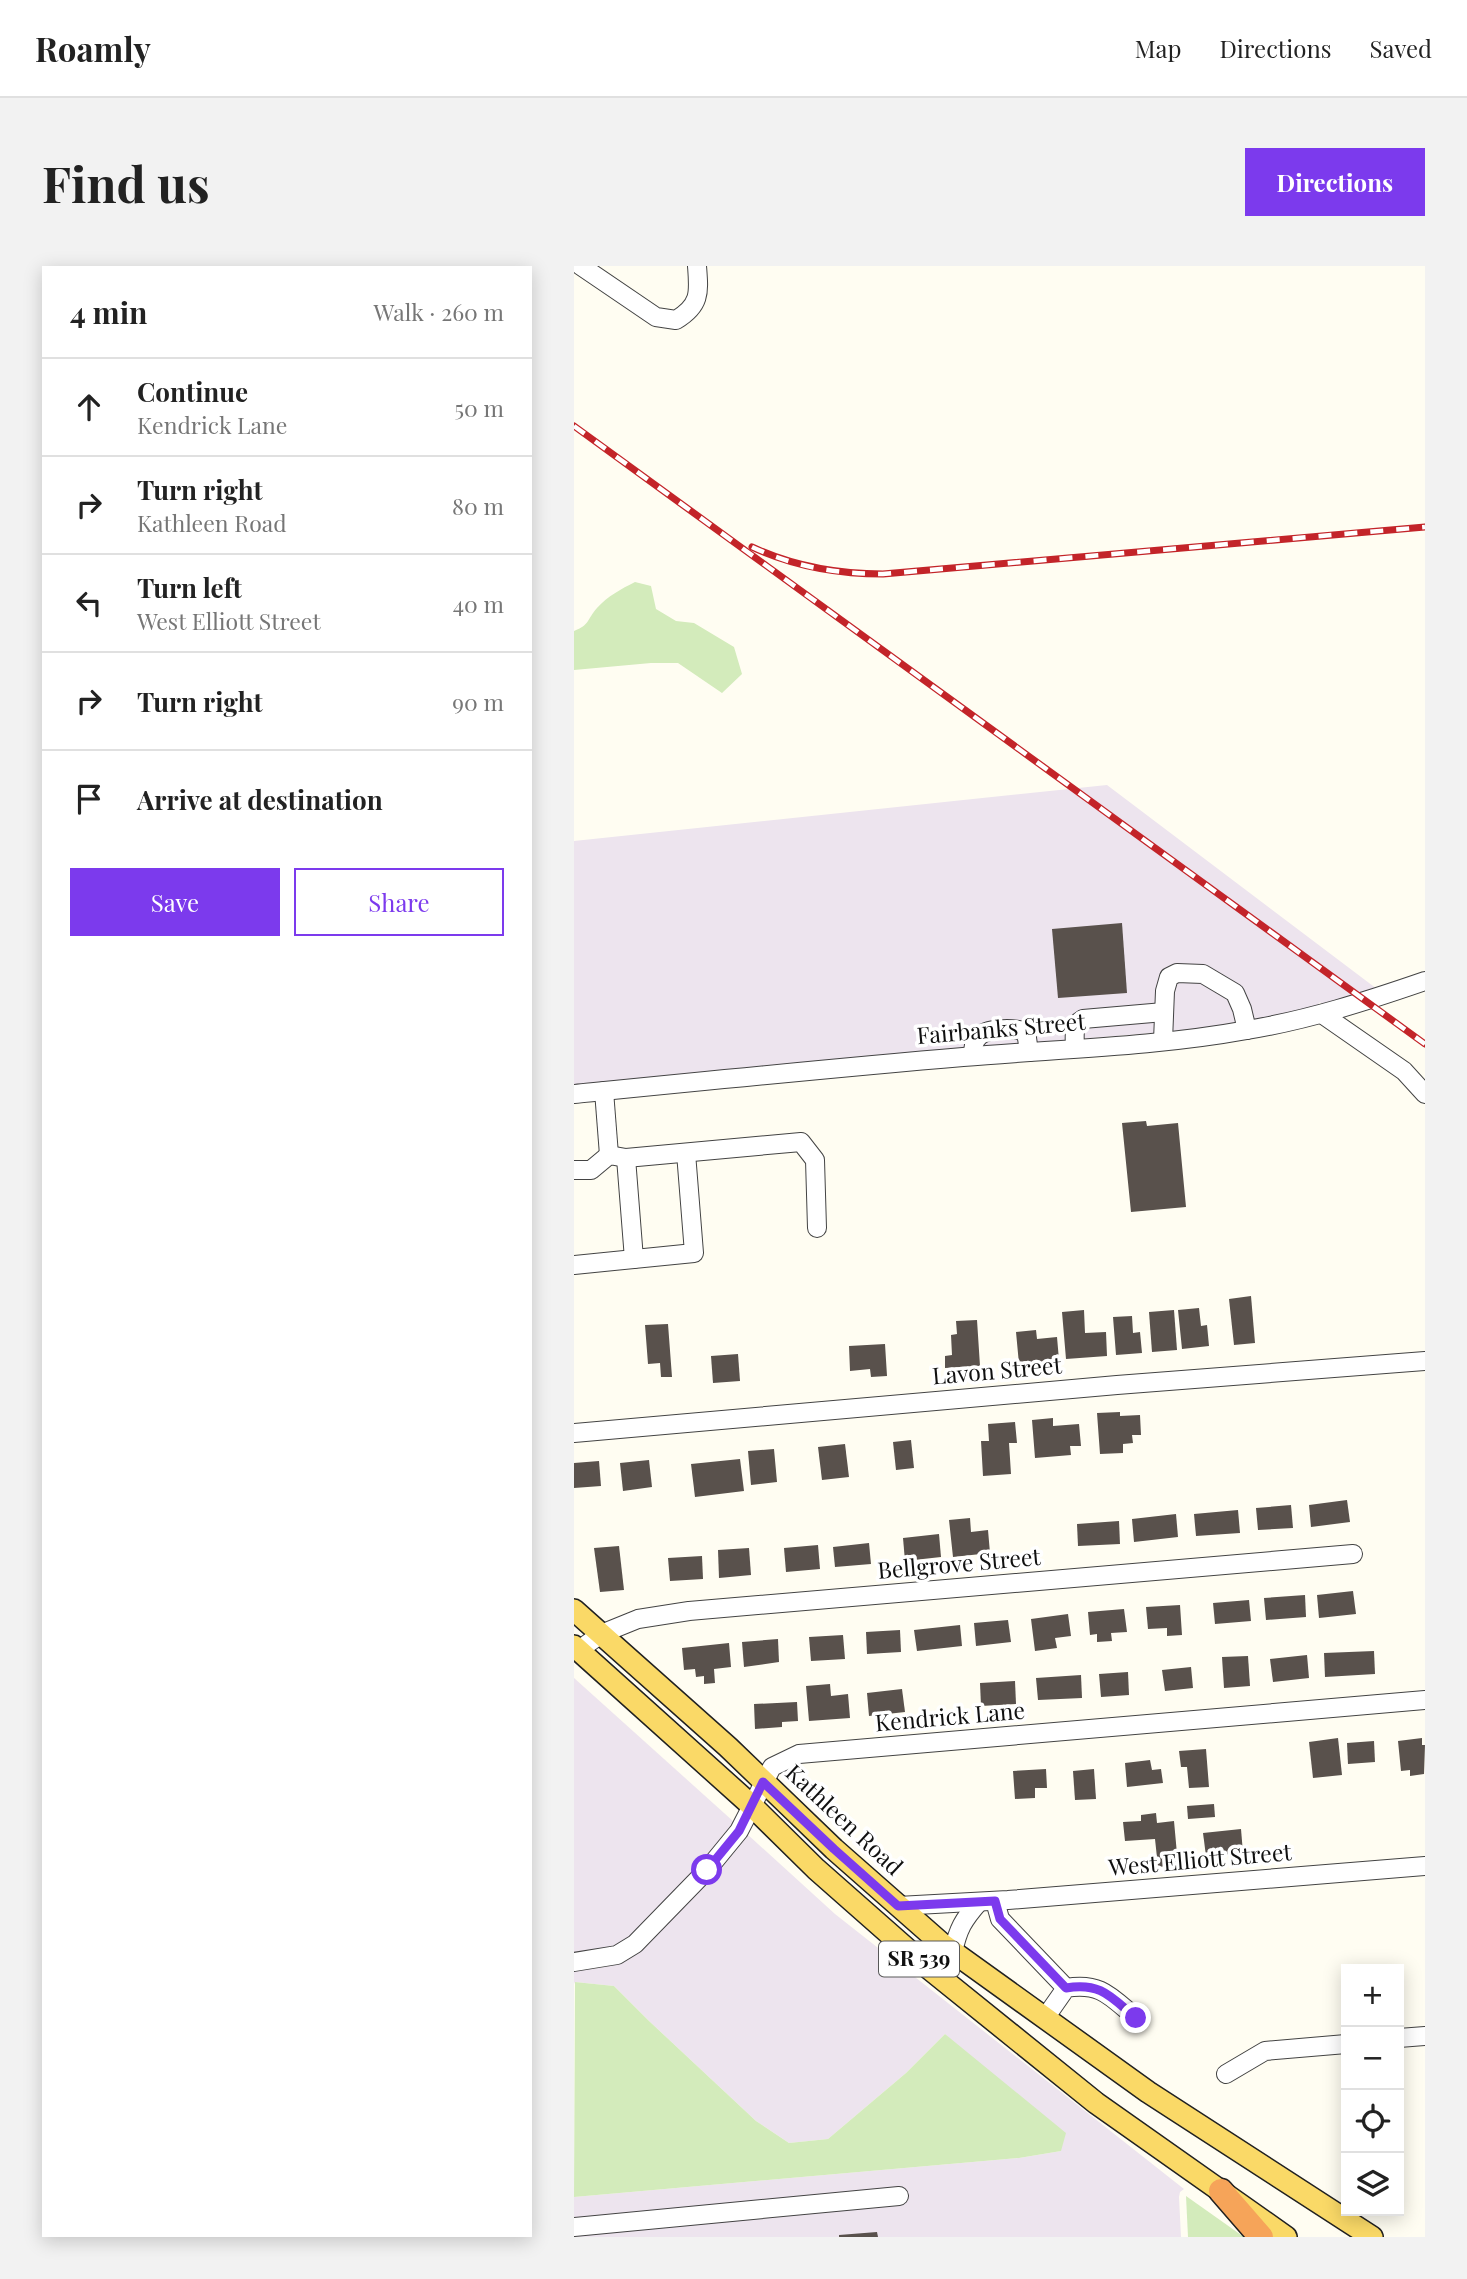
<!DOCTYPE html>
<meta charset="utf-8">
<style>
body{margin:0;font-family:"Playfair Display",serif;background:#f2f2f2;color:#222}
.controls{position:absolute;right:21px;bottom:21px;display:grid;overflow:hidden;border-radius:0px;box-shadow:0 4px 18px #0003}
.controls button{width:63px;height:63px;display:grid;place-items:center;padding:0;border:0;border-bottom:2px solid #e0e0e0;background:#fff;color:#222;font:35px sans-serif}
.stop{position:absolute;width:21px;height:21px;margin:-16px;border:5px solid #7c3aed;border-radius:50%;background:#fff}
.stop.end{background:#7c3aed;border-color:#fff;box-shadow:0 2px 7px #0008}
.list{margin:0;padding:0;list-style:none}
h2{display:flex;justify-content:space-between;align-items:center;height:91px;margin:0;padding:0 28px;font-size:30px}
h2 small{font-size:23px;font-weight:400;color:#767676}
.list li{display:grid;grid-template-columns:46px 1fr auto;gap:21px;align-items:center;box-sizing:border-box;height:98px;padding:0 28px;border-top:2px solid #e0e0e0}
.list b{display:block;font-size:26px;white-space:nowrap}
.list p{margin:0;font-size:23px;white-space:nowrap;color:#767676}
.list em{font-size:23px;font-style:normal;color:#767676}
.actions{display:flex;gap:14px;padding:21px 28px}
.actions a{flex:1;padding:16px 0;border:2px solid #7c3aed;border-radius:0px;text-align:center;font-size:24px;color:#7c3aed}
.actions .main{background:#7c3aed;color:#fff}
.icon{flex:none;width:38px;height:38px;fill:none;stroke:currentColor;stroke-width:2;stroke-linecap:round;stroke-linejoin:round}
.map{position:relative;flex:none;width:851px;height:1971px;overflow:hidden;border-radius:0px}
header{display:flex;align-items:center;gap:42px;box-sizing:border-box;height:98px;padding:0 35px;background:#fff;border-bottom:2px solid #e0e0e0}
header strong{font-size:33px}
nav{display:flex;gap:38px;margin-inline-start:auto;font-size:24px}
.intro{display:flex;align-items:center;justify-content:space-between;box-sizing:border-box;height:168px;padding:0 42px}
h1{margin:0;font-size:49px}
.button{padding:18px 32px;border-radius:0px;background:#7c3aed;color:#fff;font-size:24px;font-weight:700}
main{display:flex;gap:42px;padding:0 42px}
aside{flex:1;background:#fff;border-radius:0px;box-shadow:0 4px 18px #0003}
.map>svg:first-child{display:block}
.industrial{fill:#ede4ee}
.green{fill:#d3ebbb}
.building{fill:#59514c}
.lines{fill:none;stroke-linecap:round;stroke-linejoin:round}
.minor-casing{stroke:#434343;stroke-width:20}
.major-casing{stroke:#212121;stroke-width:24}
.highway-casing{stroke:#212121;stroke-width:27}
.minor{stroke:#fff;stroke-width:18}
.major{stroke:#fad967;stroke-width:21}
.highway{stroke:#f6a459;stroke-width:24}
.rail-casing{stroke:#c32429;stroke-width:7}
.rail{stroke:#fff;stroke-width:4.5;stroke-dasharray:13;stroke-linecap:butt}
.route{stroke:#7c3aed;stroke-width:9}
.labels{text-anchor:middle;stroke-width:7;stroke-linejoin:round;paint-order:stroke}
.shield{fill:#fff;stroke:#585858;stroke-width:2}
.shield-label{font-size:21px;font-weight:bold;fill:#101010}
.street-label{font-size:23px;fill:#101010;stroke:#fff}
</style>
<header>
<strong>Roamly</strong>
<nav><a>Map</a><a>Directions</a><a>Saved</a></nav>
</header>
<div class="intro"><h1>Find us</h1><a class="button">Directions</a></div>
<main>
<aside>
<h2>4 min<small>Walk · 260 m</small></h2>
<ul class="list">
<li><svg class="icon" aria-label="ahead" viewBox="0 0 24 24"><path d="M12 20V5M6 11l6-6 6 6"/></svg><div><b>Continue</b><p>Kendrick Lane</p></div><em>50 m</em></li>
<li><svg class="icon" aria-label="right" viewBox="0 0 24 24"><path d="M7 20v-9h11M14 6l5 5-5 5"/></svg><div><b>Turn right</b><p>Kathleen Road</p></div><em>80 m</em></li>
<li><svg class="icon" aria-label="left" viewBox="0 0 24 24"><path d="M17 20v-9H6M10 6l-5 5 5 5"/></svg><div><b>Turn left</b><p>West Elliott Street</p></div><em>40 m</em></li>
<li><svg class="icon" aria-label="right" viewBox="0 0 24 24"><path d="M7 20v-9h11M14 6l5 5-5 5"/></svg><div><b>Turn right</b></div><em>90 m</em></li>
<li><svg class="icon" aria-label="arrive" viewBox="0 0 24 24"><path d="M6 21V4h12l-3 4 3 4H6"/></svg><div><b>Arrive at destination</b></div></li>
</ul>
<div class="actions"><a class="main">Save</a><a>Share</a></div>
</aside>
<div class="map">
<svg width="851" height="1971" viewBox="0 0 851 1971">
<rect width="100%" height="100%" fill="#fffdf2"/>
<g class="industrial">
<path d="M533,519L803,723L749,739L746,736L743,740L672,756L605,765L317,788L0,820V575Z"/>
<path d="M0,1412L160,1556L127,1597L57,1671L40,1681L0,1687Z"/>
<path d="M172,1567L261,1648L610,1923L606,1926L605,1931L607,1971H0V1931L445,1892L487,1885L371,1768L332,1807L254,1873L215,1877L182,1855L75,1755L40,1720L1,1716L0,1718V1705L24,1702L45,1698L65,1686Z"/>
</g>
<g class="green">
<path d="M61,316L77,320L82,343L102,355L120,357L160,381L168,408L148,427L104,397H77L0,404V365C16,359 13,353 23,342C34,330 47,323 61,316Z"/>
<path d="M1,1716L40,1720L75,1755L182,1855L215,1877L254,1873L332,1807L371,1768L492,1867L487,1885L445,1892L0,1931Z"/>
<path d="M612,1930L670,1971H614Z"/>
</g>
<g class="building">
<path d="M548,657L553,727L484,732L478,663Z"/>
<path d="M572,855L573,860L604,857L612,941L557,946L548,857Z"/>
<path d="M677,1030L681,1077L660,1079L655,1033Z"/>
<path d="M625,1042L627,1060L633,1059L635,1080L608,1083L604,1044Z"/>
<path d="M510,1044L511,1067L532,1066L533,1090L492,1093L488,1046Z"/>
<path d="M600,1044L603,1084L578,1086L575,1046Z"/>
<path d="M558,1050L559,1067L566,1066L568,1087L542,1089L539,1051Z"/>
<path d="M403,1054L406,1100L371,1102V1090L378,1089L377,1069L383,1068L382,1055Z"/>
<path d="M94,1058L98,1111H87L86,1097L74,1098L71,1059Z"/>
<path d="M462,1064L463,1073L483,1071L485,1094L445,1098L442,1066Z"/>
<path d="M311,1078L313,1110L297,1111L296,1103L276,1105L275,1080Z"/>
<path d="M164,1088L166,1115L139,1117L137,1090Z"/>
<path d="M546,1146V1150L566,1149L567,1169H558L559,1177L549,1178V1187L526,1188L523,1147Z"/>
<path d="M479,1152V1160L505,1158L507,1180H496L497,1189L461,1192L458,1154Z"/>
<path d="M441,1156L443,1177H435L437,1208L409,1210L407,1175H415L414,1158Z"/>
<path d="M337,1174L340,1202L322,1204L319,1176Z"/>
<path d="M271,1178L275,1211L248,1214L244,1181Z"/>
<path d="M200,1183L203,1216L177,1219L174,1185Z"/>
<path d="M166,1193L170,1225L121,1231L117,1198Z"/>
<path d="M75,1194L78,1221L49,1225L46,1197Z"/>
<path d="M25,1195L27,1220L0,1222V1197Z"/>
<path d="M773,1234L776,1256L737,1261L735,1239Z"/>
<path d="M717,1239L719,1262L684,1264L682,1242Z"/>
<path d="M664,1244L666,1267L622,1270L620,1248Z"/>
<path d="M602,1248L604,1271L560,1276L558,1253Z"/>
<path d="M396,1252L397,1266L414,1264L416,1287L379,1291L375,1254Z"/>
<path d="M545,1255L546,1278L504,1280L503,1258Z"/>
<path d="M365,1268L367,1291L331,1295L329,1272Z"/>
<path d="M295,1277L297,1298L261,1301L259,1281Z"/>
<path d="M244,1279L246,1303L212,1306L210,1282Z"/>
<path d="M45,1280L50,1324L26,1326L20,1282Z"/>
<path d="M175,1282L177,1309L145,1312L144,1284Z"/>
<path d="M128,1290L129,1313L96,1315L94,1292Z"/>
<path d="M779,1325L782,1348L745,1352L743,1329Z"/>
<path d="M731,1329L732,1351L692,1354L690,1332Z"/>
<path d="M675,1334L677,1355L641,1358L639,1337Z"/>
<path d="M606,1339L608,1369L593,1370V1362L574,1363L572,1341Z"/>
<path d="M550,1343L553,1366L537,1367L538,1375L523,1376V1368L516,1369L514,1346Z"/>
<path d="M494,1348L497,1370L481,1372L483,1382L461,1385L457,1353Z"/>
<path d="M434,1354L437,1376L402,1380L400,1357Z"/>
<path d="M386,1359L388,1380L343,1385L340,1364Z"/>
<path d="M326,1364L327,1386L293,1388L292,1366Z"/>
<path d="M269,1369L271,1393L237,1395L235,1371Z"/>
<path d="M204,1373L205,1396L170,1401L168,1376Z"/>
<path d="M155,1377L157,1401L140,1403L141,1417L130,1418V1410L122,1411L121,1403L110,1404L108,1382Z"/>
<path d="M800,1385L801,1408L751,1411L750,1387Z"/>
<path d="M733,1389L735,1412L699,1416L696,1393Z"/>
<path d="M674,1390L676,1420L650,1422L648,1391Z"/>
<path d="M617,1401L619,1422L591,1425L588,1404Z"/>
<path d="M554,1406L555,1429L527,1431L525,1408Z"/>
<path d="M507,1409L508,1432L464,1434L462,1412Z"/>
<path d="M441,1415L442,1438L407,1440L406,1417Z"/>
<path d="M256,1418L257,1430L274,1428L276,1452L235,1455L232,1420Z"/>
<path d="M328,1423L331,1446L295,1450L293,1427Z"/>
<path d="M223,1436L224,1455L208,1456V1461L181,1463L180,1438Z"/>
<path d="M764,1472L768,1509L739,1512L735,1476Z"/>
<path d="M848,1472V1479H851L850,1508L836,1510V1504L827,1505L824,1475Z"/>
<path d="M800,1475L801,1496L774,1498L773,1477Z"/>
<path d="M632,1483L635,1521L615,1522L613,1501H607L605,1485Z"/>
<path d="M576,1494L578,1504L587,1503L589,1517L553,1521L551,1497Z"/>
<path d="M472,1503L473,1522H461V1532L441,1533L439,1505Z"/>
<path d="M520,1503L522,1533L501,1534L499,1505Z"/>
<path d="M640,1538L641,1551L614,1553L613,1540Z"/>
<path d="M582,1547L583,1557L600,1555L604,1599L584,1601L581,1573L551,1575L549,1556L567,1555V1549Z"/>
<path d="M667,1563L669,1587L632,1590L629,1567Z"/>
<path d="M303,1966L304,1971H265V1969Z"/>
</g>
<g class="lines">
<defs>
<g id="minor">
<path d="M7,0L82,51L102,54C127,39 125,26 123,0"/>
<path d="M748,748L830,805L851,828"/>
<path d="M589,775L591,725L595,711L603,707L629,708L661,727L668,743L673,764"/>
<path d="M501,782C501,772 498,759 509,753L590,746"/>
<path d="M399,790C399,785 399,778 402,774C409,761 438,762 450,765L453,772L455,786"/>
<path d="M30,825L35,889"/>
<path d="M0,828C130,815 259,802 389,791C483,783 580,781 673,764C734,754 793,735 851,715"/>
<path d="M52,892L60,993"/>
<path d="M0,904H17L35,889L52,892L227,876L241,894L243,962"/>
<path d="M0,999L120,987L112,887"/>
<path d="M0,1167L543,1119L851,1095"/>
<path d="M5,1384L27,1368L64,1353L115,1345L779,1288"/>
<path d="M421,1635L426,1653L492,1722"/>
<path d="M324,1640L434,1634L851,1600"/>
<path d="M379,1686C384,1663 389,1654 405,1636"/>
<path d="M0,1696L43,1689L61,1678L133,1604L165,1565L198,1501L225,1488L851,1434"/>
<path d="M471,1752L492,1722C527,1716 537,1731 562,1752"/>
<path d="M825,1772L851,1770"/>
<path d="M652,1808L691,1785L772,1778"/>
<path d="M0,1961L325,1930"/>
</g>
<g id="major">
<path d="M0,1344L154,1481L260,1583L368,1678L574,1826L798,1971"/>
<path d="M0,1380L177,1539L242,1603L352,1700L522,1837L712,1971"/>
</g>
<path id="highway" d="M647,1925L687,1971"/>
</defs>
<use href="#minor" class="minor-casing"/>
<use href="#major" class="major-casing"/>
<use href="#highway" class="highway-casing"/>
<use href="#minor" class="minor"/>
<use href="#major" class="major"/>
<use href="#highway" class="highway"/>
<defs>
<g id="rail">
<path d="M0,160L851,778"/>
<path d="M178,281C221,301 263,308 309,308L851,261"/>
</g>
</defs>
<use href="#rail" class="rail-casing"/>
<use href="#rail" class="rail"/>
</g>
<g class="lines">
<path class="route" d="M133,1604L165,1565L189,1516L260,1583L324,1640L421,1635L426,1653L492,1722C527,1716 537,1731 562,1752"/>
</g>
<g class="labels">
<rect class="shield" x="305" y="1675.5" width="80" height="35" rx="5"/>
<g class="shield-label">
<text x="345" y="1700">SR 539</text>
</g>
<g class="street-label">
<text transform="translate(427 763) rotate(-5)" y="8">Fairbanks Street</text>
<text transform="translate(423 1105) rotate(-5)" y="8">Lavon Street</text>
<text transform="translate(385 1298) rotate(-5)" y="8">Bellgrove Street</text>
<text transform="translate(376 1451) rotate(-5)" y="8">Kendrick Lane</text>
<text transform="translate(270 1554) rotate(43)" y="8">Kathleen Road</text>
<text transform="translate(626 1594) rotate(-5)" y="8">West Elliott Street</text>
</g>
</g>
</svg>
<div class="controls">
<button>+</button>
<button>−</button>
<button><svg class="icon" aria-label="locate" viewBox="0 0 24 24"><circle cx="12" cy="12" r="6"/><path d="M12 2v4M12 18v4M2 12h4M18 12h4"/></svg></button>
<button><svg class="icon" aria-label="layers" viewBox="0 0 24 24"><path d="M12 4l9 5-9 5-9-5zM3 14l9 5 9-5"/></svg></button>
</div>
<div class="stop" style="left:133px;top:1604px"></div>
<div class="stop end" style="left:562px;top:1752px"></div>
</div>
</main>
